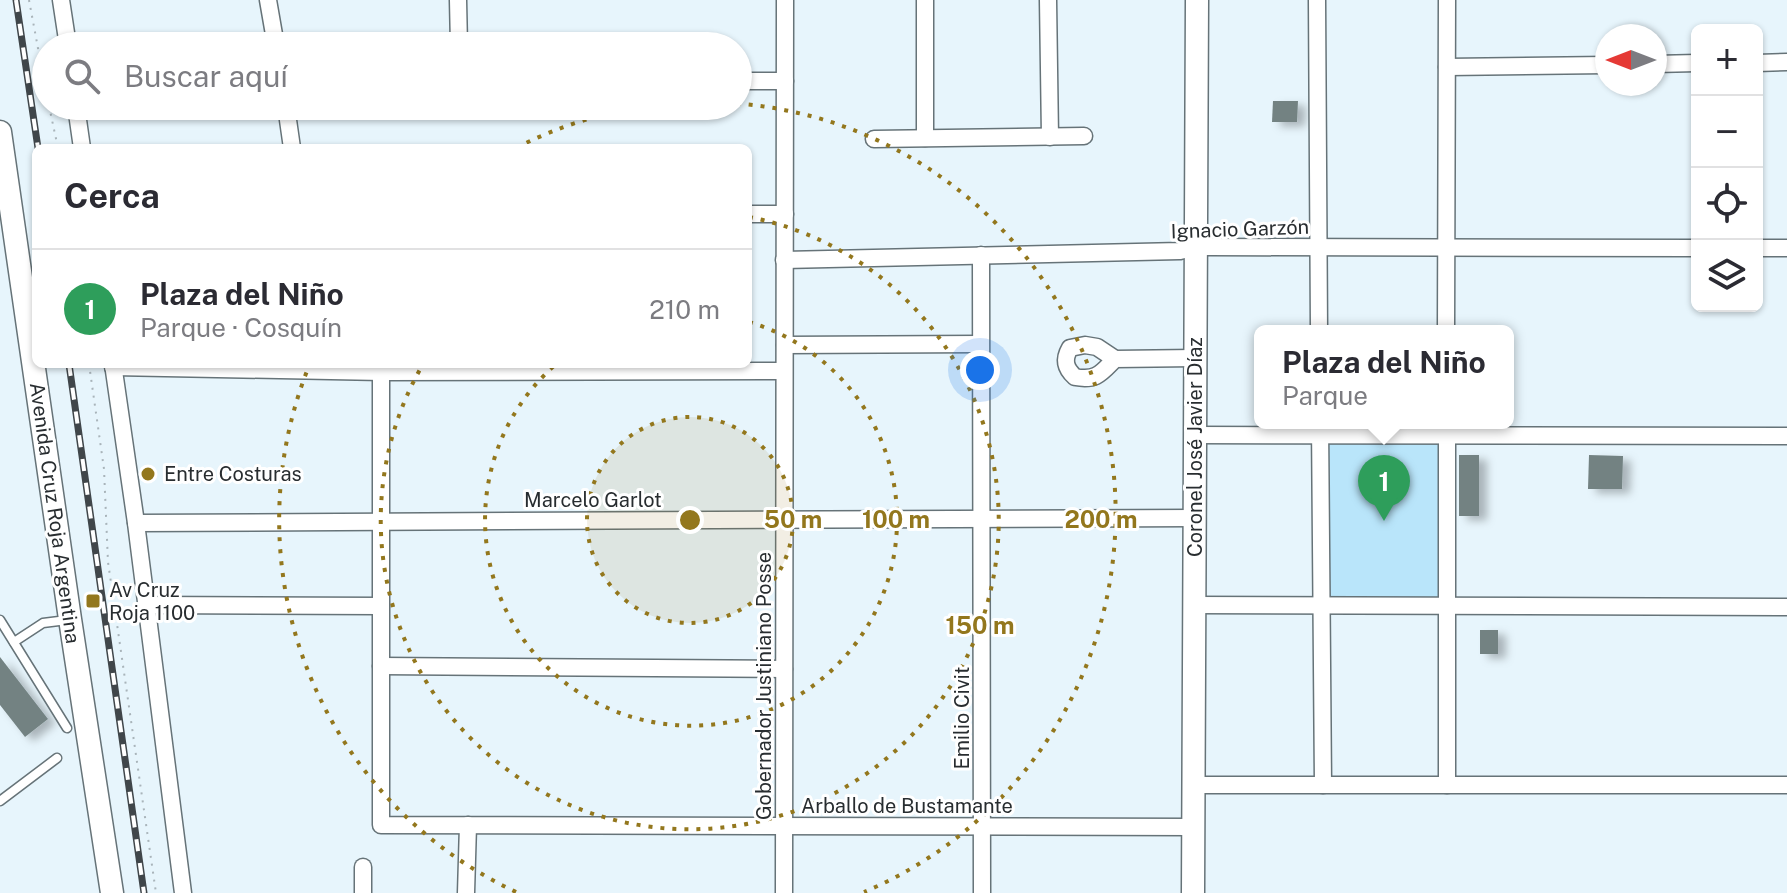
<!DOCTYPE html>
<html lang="es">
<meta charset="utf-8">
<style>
body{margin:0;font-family:"Public Sans",sans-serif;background:#f7f7f7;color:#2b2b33}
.controls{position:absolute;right:24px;top:24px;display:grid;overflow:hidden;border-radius:12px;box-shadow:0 2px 6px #0004}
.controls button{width:72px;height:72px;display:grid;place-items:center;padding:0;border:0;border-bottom:2px solid #e1e1e2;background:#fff;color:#2b2b33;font:40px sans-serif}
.compass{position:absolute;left:1595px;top:24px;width:72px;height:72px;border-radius:50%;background:#fff;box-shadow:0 2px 6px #0004;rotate:270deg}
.you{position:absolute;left:980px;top:370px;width:28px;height:28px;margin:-20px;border:6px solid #fff;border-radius:50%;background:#1a73e8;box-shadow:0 0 0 12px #1a73e833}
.badge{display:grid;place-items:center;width:52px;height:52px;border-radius:50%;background:#93771d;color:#fff;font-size:26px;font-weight:700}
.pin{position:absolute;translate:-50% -66px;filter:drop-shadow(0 2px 4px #0008)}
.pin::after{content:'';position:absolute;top:42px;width:28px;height:24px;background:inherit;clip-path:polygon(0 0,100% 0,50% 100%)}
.popup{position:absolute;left:1254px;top:325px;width:260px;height:104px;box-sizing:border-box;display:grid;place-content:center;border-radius:12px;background:#fff;filter:drop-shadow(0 2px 6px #0005);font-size:26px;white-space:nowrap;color:#7c7c81}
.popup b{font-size:30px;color:#2b2b33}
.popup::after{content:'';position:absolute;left:50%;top:100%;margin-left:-16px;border:16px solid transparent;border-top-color:#fff}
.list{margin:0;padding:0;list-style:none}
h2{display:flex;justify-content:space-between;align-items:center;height:104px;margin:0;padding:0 32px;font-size:34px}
h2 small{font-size:26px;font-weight:400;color:#7c7c81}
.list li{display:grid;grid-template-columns:52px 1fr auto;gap:24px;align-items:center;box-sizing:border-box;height:120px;padding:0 32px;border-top:2px solid #e1e1e2}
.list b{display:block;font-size:30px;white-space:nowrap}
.list p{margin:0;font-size:26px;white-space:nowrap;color:#7c7c81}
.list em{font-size:26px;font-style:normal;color:#7c7c81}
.icon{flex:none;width:44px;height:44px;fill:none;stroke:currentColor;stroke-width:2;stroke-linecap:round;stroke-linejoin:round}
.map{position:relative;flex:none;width:1787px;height:893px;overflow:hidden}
.search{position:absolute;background:#fff;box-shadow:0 2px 6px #0004;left:32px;top:32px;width:720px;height:88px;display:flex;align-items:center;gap:20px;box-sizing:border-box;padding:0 28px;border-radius:44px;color:#7c7c81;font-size:30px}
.panel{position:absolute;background:#fff;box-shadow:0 2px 6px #0004;left:32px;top:144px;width:720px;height:224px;border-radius:12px}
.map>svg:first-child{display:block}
.green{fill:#b9e5fa}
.building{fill:#738282;filter:url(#shadow)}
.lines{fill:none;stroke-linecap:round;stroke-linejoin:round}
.lane-casing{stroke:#667378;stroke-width:11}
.street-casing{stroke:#667378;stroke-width:19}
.secondary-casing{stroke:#667378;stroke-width:25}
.path{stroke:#a9b4ba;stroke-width:2;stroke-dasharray:2 6;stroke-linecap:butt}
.lane{stroke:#fff;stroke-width:8}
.street{stroke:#fff;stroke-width:16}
.secondary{stroke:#fff;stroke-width:22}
.rail-casing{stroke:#40464a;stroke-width:7}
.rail{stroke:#fff;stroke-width:4;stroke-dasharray:12;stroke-linecap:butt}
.ring{fill:none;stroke:#93771d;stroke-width:4;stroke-dasharray:4 8}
.poi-dot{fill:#93771d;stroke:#fff;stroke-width:3}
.labels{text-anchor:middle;stroke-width:6;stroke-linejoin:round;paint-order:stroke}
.street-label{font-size:20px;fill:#282d30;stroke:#fff}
.poi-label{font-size:20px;fill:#282d30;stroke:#fff;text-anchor:start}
.centre{fill:#93771d;stroke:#fff;stroke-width:4}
.ring-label{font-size:24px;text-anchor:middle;font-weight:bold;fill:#93771d;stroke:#fff;stroke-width:6;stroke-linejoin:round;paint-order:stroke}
</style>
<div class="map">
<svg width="1787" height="893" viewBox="0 0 1787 893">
<defs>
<filter id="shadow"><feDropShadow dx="8" dy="4.5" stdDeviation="4" flood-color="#0004"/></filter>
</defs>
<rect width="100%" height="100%" fill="#e7f5fc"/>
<path class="green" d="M1320,435L1447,436L1446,606L1322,605Z"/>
<g class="building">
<path d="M1273,101H1298L1297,122H1272Z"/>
<rect x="1459" y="455" width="20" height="61"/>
<path d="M1589,455L1623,456L1622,489H1588Z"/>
<rect x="1480" y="630" width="18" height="24"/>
<path d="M0,657L48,719L25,737L0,705Z"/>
</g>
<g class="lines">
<defs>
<g id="lane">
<path d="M0,620L67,728"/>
<path d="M14,642L43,623L67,620"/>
<path d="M0,801L57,758"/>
</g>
<g id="street">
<path d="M61,0L68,46"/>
<path d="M268,0L276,46"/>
<path d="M458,0L459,46"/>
<path d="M925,0V138"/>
<path d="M1048,0L1050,137"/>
<path d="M1317,0L1319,331"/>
<path d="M1757,63L1787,62"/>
<path d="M1655,64L1697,63"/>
<path d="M1447,67L1607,65"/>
<path d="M738,81H785"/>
<path d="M76,106L82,148"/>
<path d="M286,106L292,148"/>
<path d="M874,139L1084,136"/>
<path d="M748,214H785"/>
<path d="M1757,248H1787"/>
<path d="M981,255L982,893"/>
<path d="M784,260L1180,251L1196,247H1210L1697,248"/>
<path d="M1446,331L1447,0"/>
<path d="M785,345L980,344"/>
<path d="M1115,359C1101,373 1097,381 1075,377C1065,368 1063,360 1070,348L1085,345L1097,347L1115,359L1195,358"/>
<path d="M113,364L136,523L183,893"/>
<path d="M381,364V825L1194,827"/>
<path d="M113,367L382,372L784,371"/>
<path d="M1320,423L1323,785"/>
<path d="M1447,423V785"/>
<path d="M1195,435L1787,436"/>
<path d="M136,523C489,519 842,521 1195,518"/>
<path d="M146,605L381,606"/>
<path d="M1194,605L1787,607"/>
<path d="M381,666L784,669"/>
<path d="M1194,785H1787"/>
<path d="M363,867V893"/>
<path d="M466,893L468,825"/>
<path d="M784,893L785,0"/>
</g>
<g id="secondary">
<path d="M0,132L70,619L112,893"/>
<path d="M1193,893L1197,0"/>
</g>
</defs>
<use href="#lane" class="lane-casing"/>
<use href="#street" class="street-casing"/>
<use href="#secondary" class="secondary-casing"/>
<g class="path">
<path d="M29,0L46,91"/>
<path d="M49,106L58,148"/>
<path d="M89,364L104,469L108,562L156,893"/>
</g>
<use href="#lane" class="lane"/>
<use href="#street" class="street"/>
<use href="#secondary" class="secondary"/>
<defs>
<g id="rail">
<path d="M16,0L38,148"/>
<path d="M69,364L144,893"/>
</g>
</defs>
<use href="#rail" class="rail-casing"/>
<use href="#rail" class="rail"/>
</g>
<circle cx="690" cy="520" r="103" fill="#93771d" fill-opacity=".12"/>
<g class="ring">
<circle cx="690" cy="520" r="103"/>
<path d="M749 322A206 206 0 1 1 555 365"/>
<path d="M749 217A309 309 0 1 1 422 366"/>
<path d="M516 892A411 411 0 0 1 309 366M516 148A411 411 0 1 1 864 892"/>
</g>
<g class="poi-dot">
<circle cx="148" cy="474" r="8"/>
<rect x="85" y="593" width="16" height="16" rx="4"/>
</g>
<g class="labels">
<g class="street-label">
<text transform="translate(1240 229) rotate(-2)" y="7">Ignacio Garzón</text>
<text transform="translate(1195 447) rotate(-90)" y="7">Coronel José Javier Díaz</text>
<text x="593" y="507">Marcelo Garlot</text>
<text transform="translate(55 513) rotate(82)" y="7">Avenida Cruz Roja Argentina</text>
<text transform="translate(764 686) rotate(-90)" y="7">Gobernador Justiniano Posse</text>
<text transform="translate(962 718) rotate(-90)" y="7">Emilio Civit</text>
<text x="907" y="813">Arballo de Bustamante</text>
</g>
<g class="poi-label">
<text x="164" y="481">Entre Costuras</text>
<text x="109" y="597">Av Cruz<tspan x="109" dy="23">Roja 1100</tspan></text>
</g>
</g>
<circle cx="690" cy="520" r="12" class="centre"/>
<g class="ring-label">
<text x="793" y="528">50 m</text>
<text x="896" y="528">100 m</text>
<text x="1101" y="528">200 m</text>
<text x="980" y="634">150 m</text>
</g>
</svg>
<div class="controls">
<button>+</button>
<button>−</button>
<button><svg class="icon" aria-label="locate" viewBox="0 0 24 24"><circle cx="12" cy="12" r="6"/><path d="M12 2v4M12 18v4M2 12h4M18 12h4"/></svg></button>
<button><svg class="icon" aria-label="layers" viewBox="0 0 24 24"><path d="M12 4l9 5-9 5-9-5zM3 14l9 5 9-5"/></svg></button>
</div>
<svg class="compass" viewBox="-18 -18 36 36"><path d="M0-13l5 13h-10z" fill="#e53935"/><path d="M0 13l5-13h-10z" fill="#7c7c81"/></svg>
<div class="you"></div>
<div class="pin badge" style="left:1384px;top:521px;background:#2e9e5b">1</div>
<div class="popup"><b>Plaza del Niño</b>Parque</div>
<div class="search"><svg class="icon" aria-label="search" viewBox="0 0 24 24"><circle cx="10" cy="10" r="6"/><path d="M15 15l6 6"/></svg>Buscar aquí</div>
<section class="panel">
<h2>Cerca<small></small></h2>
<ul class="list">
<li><span class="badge" style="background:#2e9e5b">1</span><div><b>Plaza del Niño</b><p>Parque · Cosquín</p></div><em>210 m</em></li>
</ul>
</section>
</div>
